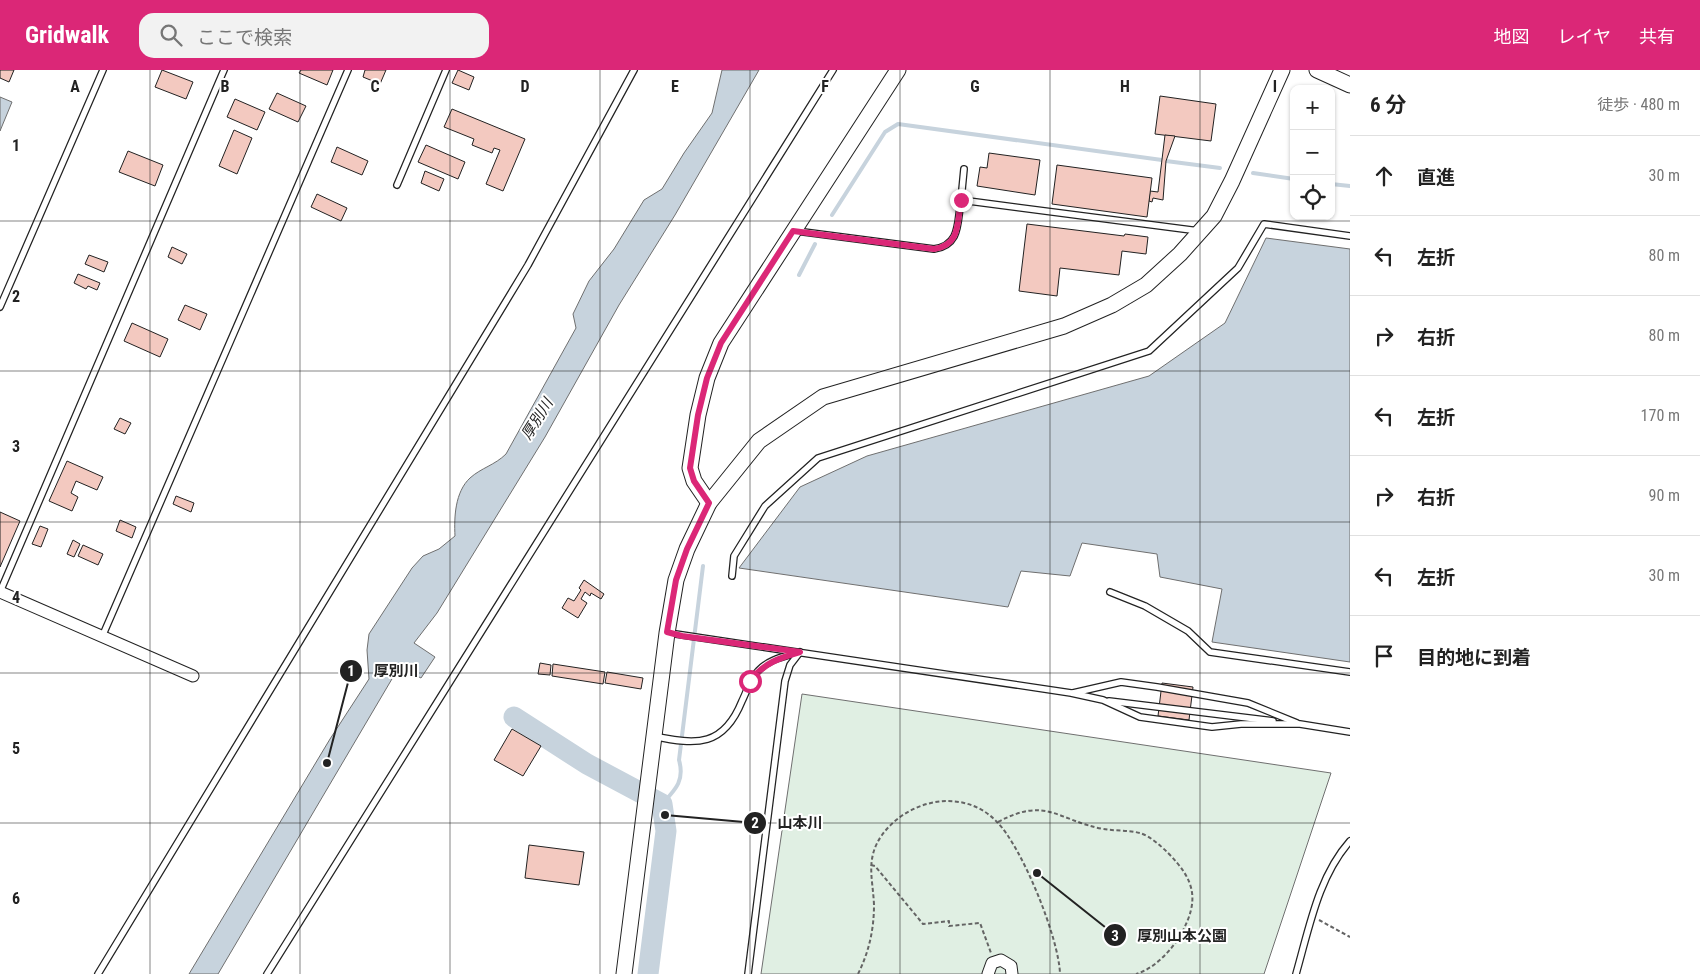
<!DOCTYPE html>
<html lang="ja">
<meta charset="utf-8">
<style>
body{margin:0;font-family:"Roboto Condensed","Noto Sans JP",sans-serif;background:#f2f2f2;color:#222}
.controls{position:absolute;right:15px;top:15px;display:grid;overflow:hidden;border-radius:10px;box-shadow:0 1px 4px #0004}
.controls button{width:45px;height:45px;display:grid;place-items:center;padding:0;border:0;border-bottom:1px solid #e0e0e0;background:#fff;color:#222;font:25px sans-serif}
.stop{position:absolute;width:15px;height:15px;margin:-11px;border:4px solid #db2777;border-radius:50%;background:#fff}
.stop.end{background:#db2777;border-color:#fff;box-shadow:0 1px 5px #0008}
.list{margin:0;padding:0;list-style:none}
h2{display:flex;justify-content:space-between;align-items:center;height:65px;margin:0;padding:0 20px;font-size:21px}
h2 small{font-size:16px;font-weight:400;color:#767676}
.list li{display:grid;grid-template-columns:32px 1fr auto;gap:15px;align-items:center;box-sizing:border-box;height:80px;padding:0 20px;border-top:1px solid #e0e0e0}
.list b{display:block;font-size:19px;white-space:nowrap}
.list em{font-size:16px;font-style:normal;color:#767676}
.icon{flex:none;width:28px;height:28px;fill:none;stroke:currentColor;stroke-width:2;stroke-linecap:round;stroke-linejoin:round}
.map{position:relative;flex:none;width:1350px;height:904px;overflow:hidden}
header{display:flex;align-items:center;gap:30px;box-sizing:border-box;height:70px;padding:0 25px;background:#db2777;color:#fff}
header strong{font-size:24px}
nav{display:flex;gap:28px;margin-inline-start:auto;font-size:18px}
.search{width:350px;height:45px;background:#f2f2f2;display:flex;align-items:center;gap:12px;box-sizing:border-box;padding:0 18px;border-radius:15px;color:#767676;font-size:19px}
main{display:flex}
aside{flex:1;background:#fff}
.map>svg:first-child{display:block}
.green{fill:#e0efe3;stroke:#6f6f6f}
.water{fill:#c7d3dd;stroke:#6f6f6f}
.lines{fill:none;stroke-linecap:round;stroke-linejoin:round}
.stream{stroke:#c7d3dd;stroke-width:4}
.river{stroke:#c7d3dd;stroke-width:21}
.building{fill:#f3c9c0;stroke:#222}
.lane-casing{stroke:#222;stroke-width:8}
.street-casing{stroke:#222;stroke-width:13}
.secondary-casing{stroke:#222;stroke-width:17}
.path{stroke:#646464;stroke-width:2;stroke-dasharray:4 2.5;stroke-linecap:butt}
.lane{stroke:#fff;stroke-width:5.5}
.street{stroke:#fff;stroke-width:11}
.secondary{stroke:#fff;stroke-width:15}
.route{stroke:#db2777;stroke-width:6}
.grid{fill:none;stroke:#222;stroke-width:1;stroke-opacity:0.55}
.labels{text-anchor:middle;stroke-width:4;stroke-linejoin:round;paint-order:stroke}
.water-label{font-size:15px;font-style:italic;fill:#222;stroke:#fff}
.grid-label{font-size:16px;text-anchor:middle;font-weight:bold;fill:#222;stroke:#fff;stroke-width:4;stroke-linejoin:round;paint-order:stroke}
.leader{fill:none;stroke:#222;stroke-width:2}
.callout-dot{fill:#222;stroke:#fff;stroke-width:2}
.mark-label{font-size:15px;text-anchor:middle;font-weight:bold;fill:#fff}
.callout-label{font-size:15px;text-anchor:middle;font-weight:bold;fill:#222;stroke:#fff;stroke-width:4;stroke-linejoin:round;paint-order:stroke}
</style>
<header>
<strong>Gridwalk</strong>
<div class="search"><svg class="icon" aria-label="search" viewBox="0 0 24 24"><circle cx="10" cy="10" r="6"/><path d="M15 15l6 6"/></svg>ここで検索</div>
<nav><a>地図</a><a>レイヤ</a><a>共有</a></nav>
</header>
<main>
<div class="map">
<svg width="1350" height="904" viewBox="0 0 1350 904">
<rect width="100%" height="100%" fill="#fff"/>
<path class="green" d="M802,624L1331,703L1264,904H761Z"/>
<g class="water">
<path d="M722,0H759L675,145L619,235L545,367L437,543L414,573L435,587L421,608L399,597L218,904H189L330,669L369,609L367,580L369,564L412,498L423,486L439,479L455,466C454,447 455,422 470,408C481,398 495,395 506,384L576,258L573,244L589,211L614,179L644,130L662,119L684,83L712,43Z"/>
<path d="M0,27L12,32L0,61Z"/>
<path d="M1266,168L1350,179V592L1212,572L1222,519L1160,507L1157,484L1082,473L1070,506L1021,501L1008,537L739,498L800,417L867,386L1149,306L1225,253Z"/>
</g>
<g class="lines">
<g class="stream">
<path d="M1166,91L1220,98"/>
<path d="M1253,103L1294,109"/>
<path d="M1331,114L1350,116"/>
<path d="M832,145L885,62L898,54L1162,90"/>
<path d="M799,205L815,174"/>
<path d="M662,734C675,720 685,711 679,690L703,496"/>
</g>
<path class="river" d="M514,647L587,694L662,734L666,761L648,904"/>
</g>
<g class="building">
<path d="M0,0H14L9,12L0,8Z"/>
<path d="M162,0L193,12L186,29L155,17Z"/>
<path d="M301,0H333L327,15L299,3Z"/>
<path d="M365,0H386L380,14L363,7Z"/>
<path d="M458,0L474,7L469,20L452,13Z"/>
<path d="M277,23L306,36L298,52L269,39Z"/>
<path d="M1160,26L1216,34L1211,71L1155,64Z"/>
<path d="M235,29L265,42L257,60L227,47Z"/>
<path d="M452,39L525,69L503,121L486,114L500,80L494,78L492,83L472,75L474,69L444,57Z"/>
<path d="M234,60L252,68L237,104L219,96Z"/>
<path d="M1165,65L1175,66L1166,91L1163,130L1153,128L1152,132L1149,131L1150,121L1158,122Z"/>
<path d="M426,75L465,92L458,109L418,92Z"/>
<path d="M337,77L368,91L362,105L331,92Z"/>
<path d="M128,81L163,95L155,116L119,102Z"/>
<path d="M989,83L1040,90L1035,125L977,116L980,97L987,98Z"/>
<path d="M1057,95L1152,108L1147,147L1052,134Z"/>
<path d="M425,101L444,109L439,121L421,113Z"/>
<path d="M317,124L347,138L341,151L311,137Z"/>
<path d="M1027,154L1124,166L1125,164L1148,167L1146,184L1122,181L1119,205L1060,198L1057,226L1019,221Z"/>
<path d="M172,177L187,184L182,194L168,187Z"/>
<path d="M89,185L108,192L104,202L85,194Z"/>
<path d="M78,204L100,213L97,220L88,216L86,219L74,213Z"/>
<path d="M185,235L207,244L200,260L178,250Z"/>
<path d="M132,253L168,269L160,287L124,271Z"/>
<path d="M120,348L131,353L125,364L114,359Z"/>
<path d="M67,391L103,407L97,420L76,411L71,423L78,427L72,441L49,431Z"/>
<path d="M176,426L194,433L191,442L173,434Z"/>
<path d="M0,442L20,451L0,497Z"/>
<path d="M120,450L136,457L132,468L116,461Z"/>
<path d="M40,456L48,459L41,477L32,474Z"/>
<path d="M73,470L80,474L74,487L67,484Z"/>
<path d="M83,475L103,484L98,495L78,486Z"/>
<path d="M584,510L604,524L601,529L591,523L590,526L585,522L581,529L587,533L578,548L562,538L568,528L574,531L581,520L579,518Z"/>
<path d="M540,593L551,595L550,605L538,604Z"/>
<path d="M553,594L605,602L603,614L552,606Z"/>
<path d="M607,602L643,608L641,619L605,613Z"/>
<path d="M1162,613L1193,617L1189,650L1158,646Z"/>
<path d="M512,659L541,676L523,706L494,690Z"/>
<path d="M529,775L584,782L579,815L525,808Z"/>
</g>
<g class="lines">
<defs>
<g id="lane">
<path d="M397,115L446,0"/>
<path d="M961,130L964,99"/>
<path d="M796,161L934,179C961,175 957,152 961,130L1199,161"/>
<path d="M0,237L103,0"/>
<path d="M732,506L734,486L765,436L818,388L1149,281L1238,198L1264,154L1350,166"/>
<path d="M0,522L224,0"/>
<path d="M1110,522L1145,536L1188,561L1210,582L1350,602"/>
<path d="M669,563L1071,623L1103,630L1140,647L1212,657L1241,654H1300L1350,662"/>
<path d="M102,567L348,0"/>
<path d="M1073,623L1121,612L1157,617L1248,633L1297,653"/>
<path d="M1109,631L1273,651"/>
<path d="M654,666C697,676 724,676 742,631C747,621 750,609 758,601C768,590 782,587 796,583"/>
<path d="M98,904L528,195L634,0"/>
<path d="M267,904L833,0"/>
<path d="M748,904L785,611L790,595L800,582"/>
<path d="M1296,904C1309,859 1318,807 1350,771"/>
</g>
<g id="street">
<path d="M0,522L193,606"/>
<path d="M988,904L992,893L1001,890L1011,896L1012,904"/>
</g>
<g id="secondary">
<path d="M1317,0L1350,15"/>
<path d="M709,433L694,411L690,398L698,345L707,308L721,273L898,0"/>
<path d="M624,904L667,563L676,510L687,479L709,433L759,371L823,327L1064,256L1112,235L1146,215L1180,184L1214,146L1232,111L1282,0"/>
</g>
</defs>
<use href="#lane" class="lane-casing"/>
<use href="#street" class="street-casing"/>
<use href="#secondary" class="secondary-casing"/>
<g class="path">
<path d="M998,752C1046,726 1057,750 1103,759C1115,761 1128,760 1140,763C1150,766 1161,776 1168,783C1195,810 1200,830 1181,864C1172,880 1154,899 1136,904"/>
<path d="M871,795L875,796L923,854L949,851V856L980,853L991,883"/>
<path d="M1319,850L1350,867"/>
<path d="M858,904C869,882 874,859 874,835C873,809 865,789 882,765C908,729 964,717 997,752C1022,777 1059,868 1060,904"/>
</g>
<use href="#lane" class="lane"/>
<use href="#street" class="street"/>
<use href="#secondary" class="secondary"/>
</g>
<g class="lines">
<path class="route" d="M750,611C764,593 779,588 800,582L682,566L667,562L676,510L687,479L709,433L694,411L690,398L698,345L707,308L721,273L793,161L934,179C961,175 957,152 961,130"/>
</g>
<path class="grid" d="M150,0V904M300,0V904M450,0V904M600,0V904M750,0V904M900,0V904M1050,0V904M1200,0V904M0,151H1350M0,301H1350M0,452H1350M0,603H1350M0,753H1350"/>
<g class="labels">
<g class="water-label">
<text transform="translate(537 349) rotate(-58)" y="5">厚別川</text>
</g>
</g>
<g class="grid-label">
<text x="75" y="22">A</text>
<text x="225" y="22">B</text>
<text x="375" y="22">C</text>
<text x="525" y="22">D</text>
<text x="675" y="22">E</text>
<text x="825" y="22">F</text>
<text x="975" y="22">G</text>
<text x="1125" y="22">H</text>
<text x="1275" y="22">I</text>
<text x="16" y="81">1</text>
<text x="16" y="232">2</text>
<text x="16" y="382">3</text>
<text x="16" y="533">4</text>
<text x="16" y="684">5</text>
<text x="16" y="834">6</text>
</g>
<path class="leader" d="M327 693L351 601M665 745L755 753M1037 803L1115 865"/>
<g class="callout-dot">
<circle cx="327" cy="693" r="5"/>
<circle cx="665" cy="745" r="5"/>
<circle cx="1037" cy="803" r="5"/>
<circle cx="351" cy="601" r="12"/>
<circle cx="755" cy="753" r="12"/>
<circle cx="1115" cy="865" r="12"/>
</g>
<g class="mark-label">
<text x="351" y="606">1</text>
<text x="755" y="758">2</text>
<text x="1115" y="871">3</text>
</g>
<g class="callout-label">
<text x="396" y="606">厚別川</text>
<text x="800" y="758">山本川</text>
<text x="1182" y="871">厚別山本公園</text>
</g>
</svg>
<div class="controls">
<button>+</button>
<button>−</button>
<button><svg class="icon" aria-label="locate" viewBox="0 0 24 24"><circle cx="12" cy="12" r="6"/><path d="M12 2v4M12 18v4M2 12h4M18 12h4"/></svg></button>
</div>
<div class="stop" style="left:750px;top:611px"></div>
<div class="stop end" style="left:961px;top:130px"></div>
</div>
<aside>
<h2>6 分<small>徒歩 · 480 m</small></h2>
<ul class="list">
<li><svg class="icon" aria-label="ahead" viewBox="0 0 24 24"><path d="M12 20V5M6 11l6-6 6 6"/></svg><div><b>直進</b></div><em>30 m</em></li>
<li><svg class="icon" aria-label="left" viewBox="0 0 24 24"><path d="M17 20v-9H6M10 6l-5 5 5 5"/></svg><div><b>左折</b></div><em>80 m</em></li>
<li><svg class="icon" aria-label="right" viewBox="0 0 24 24"><path d="M7 20v-9h11M14 6l5 5-5 5"/></svg><div><b>右折</b></div><em>80 m</em></li>
<li><svg class="icon" aria-label="left" viewBox="0 0 24 24"><path d="M17 20v-9H6M10 6l-5 5 5 5"/></svg><div><b>左折</b></div><em>170 m</em></li>
<li><svg class="icon" aria-label="right" viewBox="0 0 24 24"><path d="M7 20v-9h11M14 6l5 5-5 5"/></svg><div><b>右折</b></div><em>90 m</em></li>
<li><svg class="icon" aria-label="left" viewBox="0 0 24 24"><path d="M17 20v-9H6M10 6l-5 5 5 5"/></svg><div><b>左折</b></div><em>30 m</em></li>
<li><svg class="icon" aria-label="arrive" viewBox="0 0 24 24"><path d="M6 21V4h12l-3 4 3 4H6"/></svg><div><b>目的地に到着</b></div></li>
</ul>
</aside>
</main>
